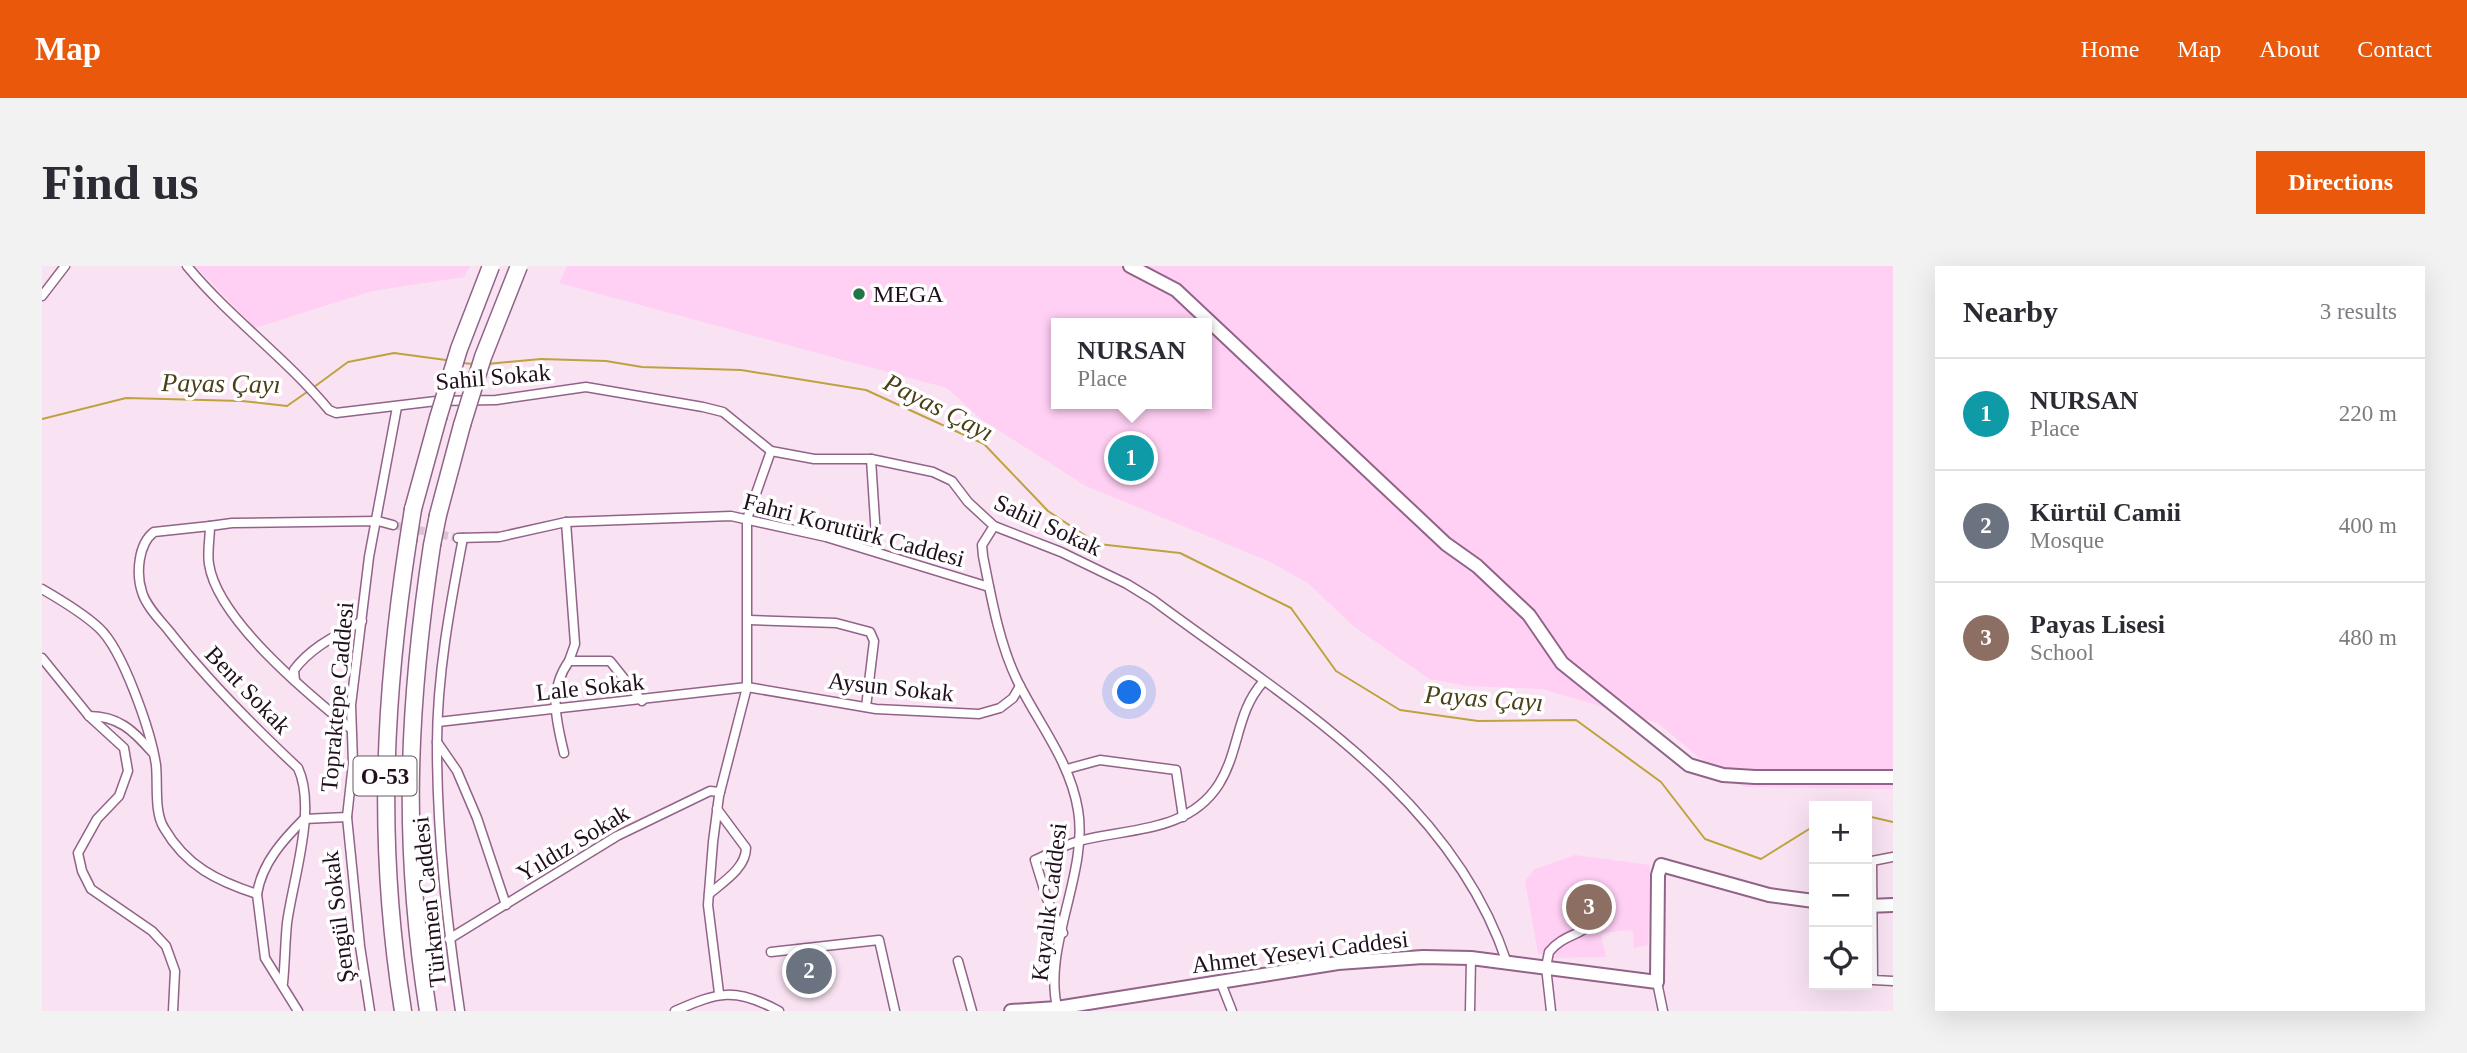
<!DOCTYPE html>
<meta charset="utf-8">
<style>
body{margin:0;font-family:Georgia,serif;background:#f2f2f3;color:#2b2b33}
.controls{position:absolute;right:21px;bottom:21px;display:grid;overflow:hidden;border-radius:0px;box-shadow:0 7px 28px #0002}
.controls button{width:63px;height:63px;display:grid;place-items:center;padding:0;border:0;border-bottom:2px solid #e1e1e2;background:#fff;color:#2b2b33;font:35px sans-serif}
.you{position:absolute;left:1088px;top:427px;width:24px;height:24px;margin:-18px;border:5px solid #fff;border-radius:50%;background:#1a73e8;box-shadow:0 0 0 10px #1a73e833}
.badge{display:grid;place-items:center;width:46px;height:46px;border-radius:50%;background:#ea580c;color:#fff;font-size:23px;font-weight:700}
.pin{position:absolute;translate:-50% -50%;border:4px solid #fff;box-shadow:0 2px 7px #0006}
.popup{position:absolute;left:1009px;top:52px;width:161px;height:91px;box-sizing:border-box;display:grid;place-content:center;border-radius:0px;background:#fff;filter:drop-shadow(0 2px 5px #0005);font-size:23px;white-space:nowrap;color:#7c7c81}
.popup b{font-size:26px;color:#2b2b33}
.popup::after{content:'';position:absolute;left:50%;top:100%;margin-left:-14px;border:14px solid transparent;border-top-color:#fff}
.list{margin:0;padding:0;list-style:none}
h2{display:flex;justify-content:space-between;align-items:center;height:91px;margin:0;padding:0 28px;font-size:30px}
h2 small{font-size:23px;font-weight:400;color:#7c7c81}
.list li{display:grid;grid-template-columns:46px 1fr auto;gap:21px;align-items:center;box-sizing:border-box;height:112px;padding:0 28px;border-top:2px solid #e1e1e2}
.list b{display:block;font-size:26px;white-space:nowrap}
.list p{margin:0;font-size:23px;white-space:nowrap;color:#7c7c81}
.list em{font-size:23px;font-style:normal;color:#7c7c81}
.icon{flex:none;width:38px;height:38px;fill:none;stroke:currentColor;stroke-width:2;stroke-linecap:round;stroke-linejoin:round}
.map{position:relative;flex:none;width:1851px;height:745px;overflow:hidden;border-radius:0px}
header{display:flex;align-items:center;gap:42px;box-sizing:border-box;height:98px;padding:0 35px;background:#ea580c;color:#fff}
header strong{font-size:33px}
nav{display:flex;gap:38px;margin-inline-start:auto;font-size:24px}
.intro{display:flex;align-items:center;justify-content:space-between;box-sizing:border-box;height:168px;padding:0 42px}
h1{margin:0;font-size:49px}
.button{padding:18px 32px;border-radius:0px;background:#ea580c;color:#fff;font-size:24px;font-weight:700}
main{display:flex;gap:42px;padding:0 42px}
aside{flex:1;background:#fff;border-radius:0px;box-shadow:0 7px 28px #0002}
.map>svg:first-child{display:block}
.built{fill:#ffcff4;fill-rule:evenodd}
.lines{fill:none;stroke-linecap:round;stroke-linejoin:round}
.stream{stroke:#bda33e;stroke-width:2}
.street-tunnel{stroke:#d9c3d3;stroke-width:8;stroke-dasharray:8 4;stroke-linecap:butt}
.street-casing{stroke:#926388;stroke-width:11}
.secondary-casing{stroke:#926388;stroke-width:16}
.highway-casing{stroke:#926388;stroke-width:19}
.street{stroke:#fff;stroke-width:8}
.secondary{stroke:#fff;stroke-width:12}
.highway{stroke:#fff;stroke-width:16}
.highway-bridge-casing{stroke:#926388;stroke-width:19;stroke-linecap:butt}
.highway-bridge{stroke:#fff;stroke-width:16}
.poi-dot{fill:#227547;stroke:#fff;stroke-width:2.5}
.labels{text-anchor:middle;stroke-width:7;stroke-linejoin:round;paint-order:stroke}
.shield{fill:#fff;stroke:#645761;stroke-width:2}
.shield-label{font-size:23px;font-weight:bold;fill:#210f1d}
.poi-label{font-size:24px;fill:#210f1d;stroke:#fff;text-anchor:start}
.street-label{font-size:24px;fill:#210f1d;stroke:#fff}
.water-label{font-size:26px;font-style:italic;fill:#4a3f16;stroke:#fff}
</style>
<header>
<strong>Map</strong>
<nav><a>Home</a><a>Map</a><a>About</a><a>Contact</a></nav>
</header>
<div class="intro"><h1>Find us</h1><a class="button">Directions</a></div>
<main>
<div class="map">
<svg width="1851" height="745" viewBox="0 0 1851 745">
<rect width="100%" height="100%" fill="#f9e3f3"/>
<g class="built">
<path d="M153,0H428L422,11L330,25L213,62Z"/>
<path d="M525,0H1851V523L1703,521L1680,511L1616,457L1500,423L1427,420L1387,413L1310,359L1266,317L1226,295L1044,220L940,154L905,122L517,17ZM1014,57H1164V138H1014Z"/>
<path d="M1533,589L1608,599L1606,679L1592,682L1591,665L1584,664L1559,668L1564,691L1507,692L1496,687L1483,615L1493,603Z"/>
</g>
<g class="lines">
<g class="stream">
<path d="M420,97L432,98"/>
<path d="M445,98L499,93L564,95L600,101L699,104L824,124L942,178L1006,245L1056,278L1138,287L1249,342L1294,405L1358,444L1436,455L1534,454L1619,516L1663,573L1719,593L1772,560"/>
<path d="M272,121L306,96L352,87L404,94"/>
<path d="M0,153L84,132L200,135L245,140L265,126"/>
<path d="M1825,550L1851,556"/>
</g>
<path class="street-tunnel" d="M351,259L416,272"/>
<defs>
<g id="street">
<path d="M145,0C188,52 244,92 287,144L294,147L394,135L454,134L544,121L661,141L681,146L729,185L772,193H829L891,206L910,215L926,236L952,260L1019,286L1085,318L1111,334C1245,434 1410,529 1465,697"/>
<path d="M0,30L23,0"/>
<path d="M829,193L835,286"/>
<path d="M524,256L533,378L527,395"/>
<path d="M168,260L112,266C96,278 94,308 100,326C104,340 118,354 127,365C166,415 210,459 256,502C275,543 251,613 245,657C243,677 243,697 241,717"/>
<path d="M952,260L940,279L941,290C949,330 957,377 975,414C996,457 1028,495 1036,544C1047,607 999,683 1016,745"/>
<path d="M416,272L457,271L524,256L689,250L784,271L947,321"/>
<path d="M0,323C19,334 41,347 57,362C81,384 109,466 114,499C116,518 112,546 122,562C144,600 175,615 215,628"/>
<path d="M707,354L794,357L828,366L832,375L824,441"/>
<path d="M0,392L47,450L82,482L86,505L77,530L55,553L36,587L40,605L49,623L110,665L124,680L133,705L131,745"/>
<path d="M253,415L252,404C269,381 295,369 320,355"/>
<path d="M47,450C76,450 91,464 110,486"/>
<path d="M396,456L705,421L834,443L937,448L958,442L971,432L978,420"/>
<path d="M308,462C266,428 175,353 167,298C165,286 168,272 168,260L190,257L336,255L351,259"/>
<path d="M395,476L415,505L435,552L464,639"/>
<path d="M522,487C514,453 506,425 527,395H568L600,435"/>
<path d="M1025,503L1058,494L1134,504L1141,551"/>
<path d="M305,551L318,680L328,745"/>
<path d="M1851,591L1830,595L1831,714L1851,715"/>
<path d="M667,628C681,616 704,602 704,582L675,543"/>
<path d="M1021,667L1005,633L993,594C1007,588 1022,579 1037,575C1086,562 1146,567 1177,518C1198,484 1194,446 1221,416"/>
<path d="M407,673L575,570L668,525L678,526"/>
<path d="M729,686L837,674L853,745"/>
<path d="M916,695L930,745"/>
<path d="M1615,716L1621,745"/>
<path d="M1179,717L1190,745"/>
<path d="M677,727L666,639L671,576L677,530L705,421V253L729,185"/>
<path d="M256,745L223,692L215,628C220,597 241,574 262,553L305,551L311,497L309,439L327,291L355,141"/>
<path d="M418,745C405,656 395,569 395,479C395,409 408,340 421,272"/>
<path d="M633,745C676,726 693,721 737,745"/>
<path d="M1428,745L1429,692"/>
<path d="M1509,745L1504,701L1507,686C1527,661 1555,674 1554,633"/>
</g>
<g id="secondary">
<path d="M1088,0L1134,24L1404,278L1435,300L1487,349L1520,397L1647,499L1681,509L1713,511H1851"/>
<path d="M1825,640L1851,639"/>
<path d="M969,745L1015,742L1296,697L1381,691L1429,692L1615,716L1616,609L1619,599L1727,629L1772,635"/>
</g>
<g id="highway">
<path d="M371,243L396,152"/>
<path d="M396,249L420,159"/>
<path d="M361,745C335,582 341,438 366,275"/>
<path d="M386,745C360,580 365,444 390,279"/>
</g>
</defs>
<use href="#street" class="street-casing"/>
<use href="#secondary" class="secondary-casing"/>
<use href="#highway" class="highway-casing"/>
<use href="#street" class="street"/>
<use href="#secondary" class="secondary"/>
<use href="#highway" class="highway"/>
<defs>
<g id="highway-bridge">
<path d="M396,152L417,83L449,0"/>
<path d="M420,159L441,91L477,0"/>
<path d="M366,275L371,243"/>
<path d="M390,279L396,249"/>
</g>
</defs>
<use href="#highway-bridge" class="highway-bridge-casing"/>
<use href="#highway-bridge" class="highway-bridge"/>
</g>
<circle class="poi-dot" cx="817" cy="28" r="7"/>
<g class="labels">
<rect class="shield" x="311.5" y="490.5" width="63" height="39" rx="5"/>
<g class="shield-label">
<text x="343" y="518">O-53</text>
</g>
<g class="poi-label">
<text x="831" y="36">MEGA</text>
</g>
<g class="street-label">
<text transform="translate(451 111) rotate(-5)" y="8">Sahil Sokak</text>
<text transform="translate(1006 259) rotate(25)" y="8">Sahil Sokak</text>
<text transform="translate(812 264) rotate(15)" y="8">Fahri Korutürk Caddesi</text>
<text transform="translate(548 421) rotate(-6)" y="8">Lale Sokak</text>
<text transform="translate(849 421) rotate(6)" y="8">Aysun Sokak</text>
<text transform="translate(206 424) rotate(46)" y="8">Bent Sokak</text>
<text transform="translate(295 431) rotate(-85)" y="8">Topraktepe Caddesi</text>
<text transform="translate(531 577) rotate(-31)" y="8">Yıldız Sokak</text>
<text transform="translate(387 636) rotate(-96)" y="8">Türkmen Caddesi</text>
<text transform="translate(1007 636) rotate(-83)" y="8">Kayalık Caddesi</text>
<text transform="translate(296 651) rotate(-97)" y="8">Şengül Sokak</text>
<text transform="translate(1258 686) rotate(-7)" y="8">Ahmet Yesevi Caddesi</text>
</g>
<g class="water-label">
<text transform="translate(179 117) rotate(1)" y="9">Payas Çayı</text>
<text transform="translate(897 141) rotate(27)" y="9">Payas Çayı</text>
<text transform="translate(1442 432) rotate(4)" y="9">Payas Çayı</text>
</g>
</g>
</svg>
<div class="controls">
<button>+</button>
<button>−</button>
<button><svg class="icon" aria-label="locate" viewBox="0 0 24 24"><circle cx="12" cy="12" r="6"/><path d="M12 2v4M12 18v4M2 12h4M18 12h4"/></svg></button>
</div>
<div class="you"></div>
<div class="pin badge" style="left:1089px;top:192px;background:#0f9aa8">1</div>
<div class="popup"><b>NURSAN</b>Place</div>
<div class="pin badge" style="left:767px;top:705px;background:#6b7280">2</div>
<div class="pin badge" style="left:1547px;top:641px;background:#8d6e63">3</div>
</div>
<aside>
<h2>Nearby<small>3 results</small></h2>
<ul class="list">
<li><span class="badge" style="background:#0f9aa8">1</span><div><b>NURSAN</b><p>Place</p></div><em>220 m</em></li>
<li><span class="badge" style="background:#6b7280">2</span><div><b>Kürtül Camii</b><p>Mosque</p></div><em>400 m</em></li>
<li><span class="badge" style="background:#8d6e63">3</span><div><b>Payas Lisesi</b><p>School</p></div><em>480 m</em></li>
</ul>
</aside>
</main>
